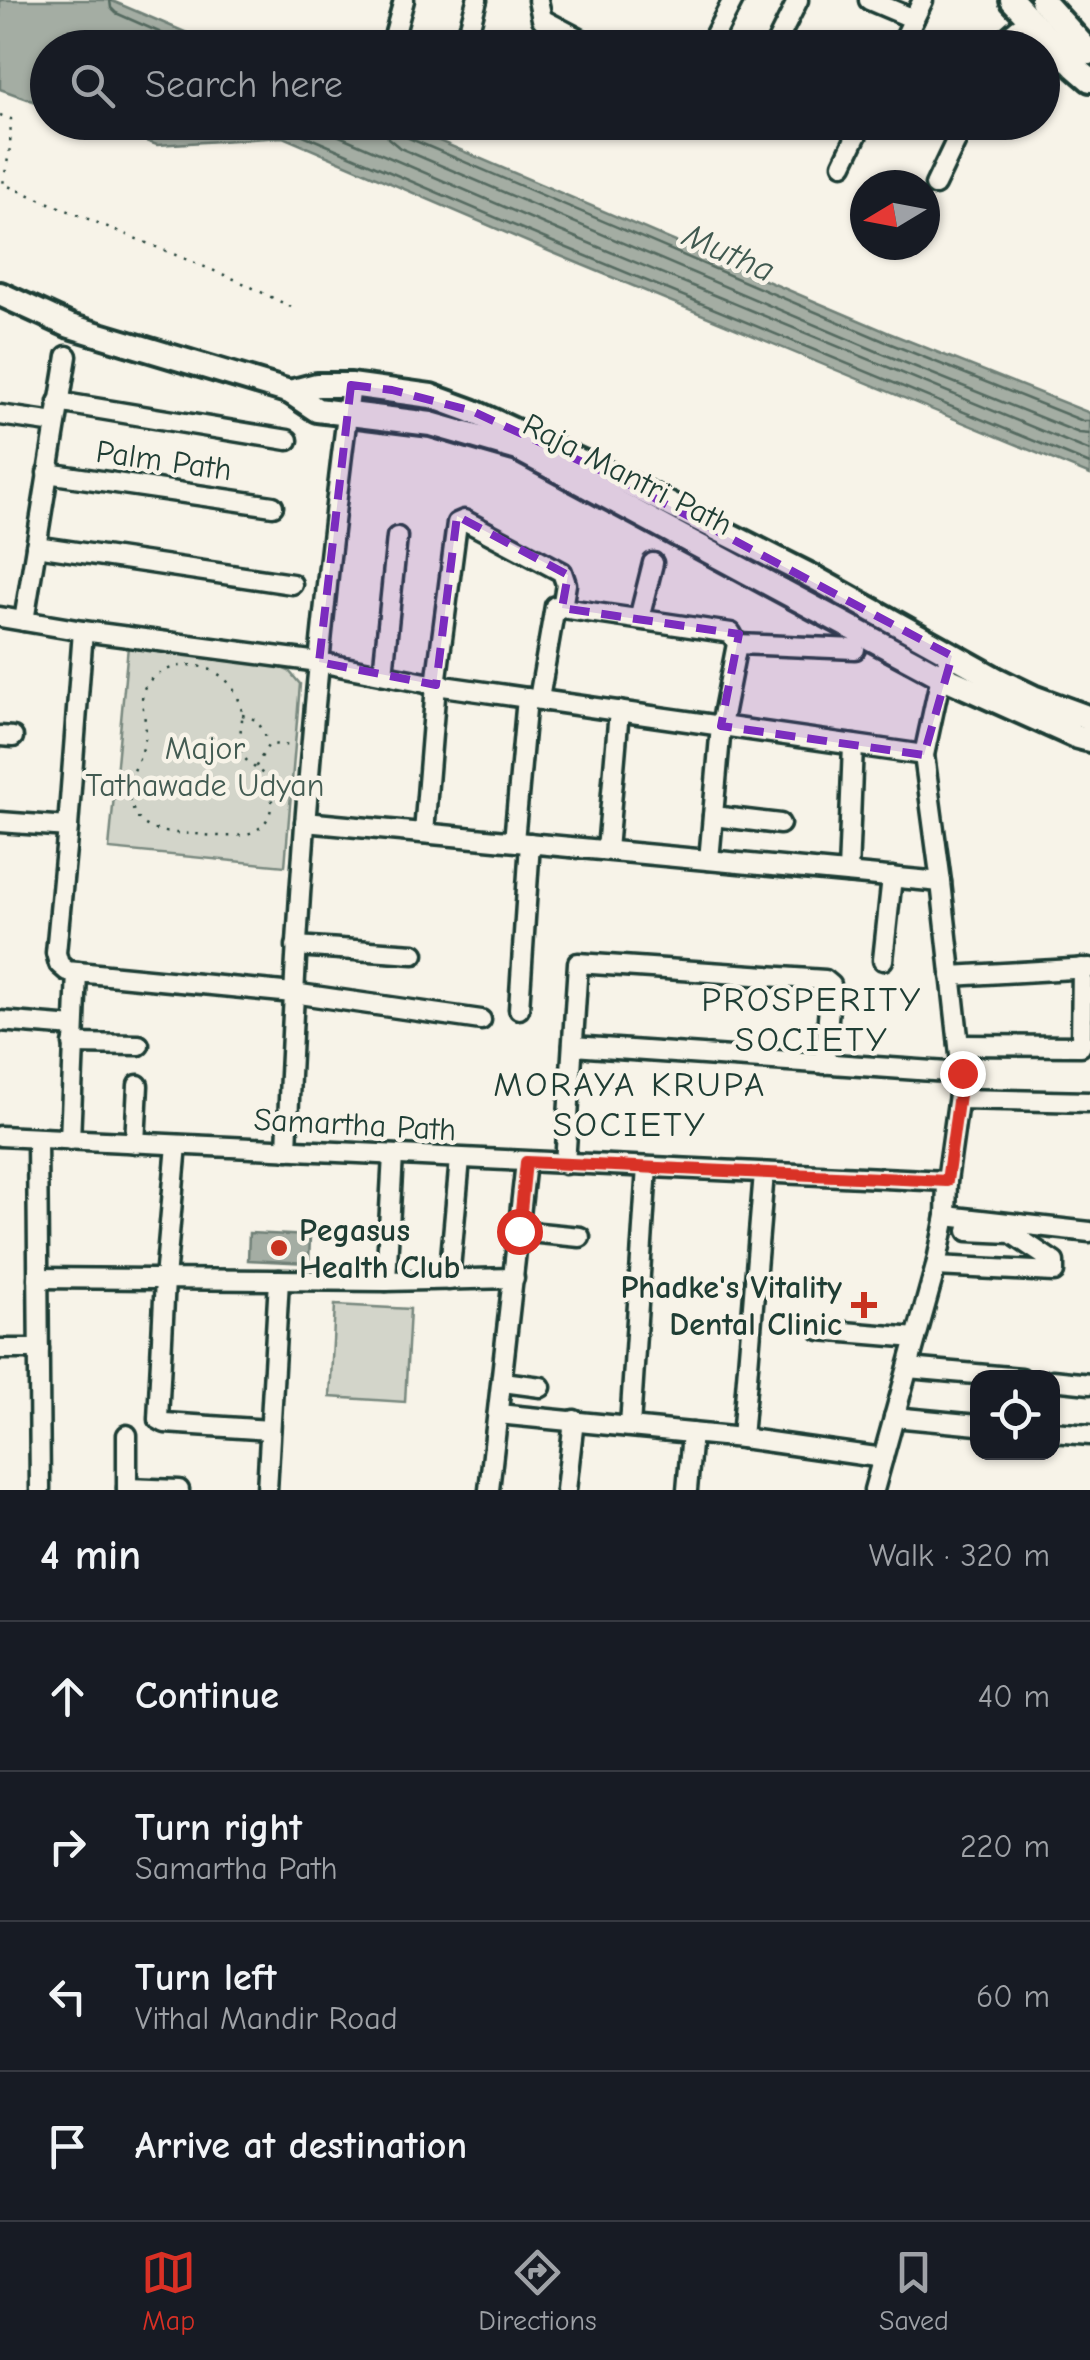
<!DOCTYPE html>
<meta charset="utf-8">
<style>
body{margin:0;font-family:"Comic Neue",sans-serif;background:#242831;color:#f1f3f6}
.controls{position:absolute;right:30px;bottom:30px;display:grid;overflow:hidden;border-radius:20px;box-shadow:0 2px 8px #0004}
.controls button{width:90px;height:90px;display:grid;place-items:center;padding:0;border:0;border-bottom:2px solid #363941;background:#171b24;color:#f1f3f6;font:50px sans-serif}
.compass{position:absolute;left:850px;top:170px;width:90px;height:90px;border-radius:50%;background:#171b24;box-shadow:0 2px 8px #0004;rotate:260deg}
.stop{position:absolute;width:30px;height:30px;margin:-22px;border:8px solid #d93025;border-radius:50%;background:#fff}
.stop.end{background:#d93025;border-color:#fff;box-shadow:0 2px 10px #0008}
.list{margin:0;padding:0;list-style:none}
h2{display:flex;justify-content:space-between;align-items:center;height:130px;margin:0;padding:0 40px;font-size:42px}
h2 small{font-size:32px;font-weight:400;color:#9ea1a6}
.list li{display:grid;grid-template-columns:65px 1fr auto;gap:30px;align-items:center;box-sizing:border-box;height:150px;padding:0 40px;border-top:2px solid #363941}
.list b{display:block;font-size:38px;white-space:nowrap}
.list p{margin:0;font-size:32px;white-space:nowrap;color:#9ea1a6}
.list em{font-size:32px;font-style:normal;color:#9ea1a6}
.icon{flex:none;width:55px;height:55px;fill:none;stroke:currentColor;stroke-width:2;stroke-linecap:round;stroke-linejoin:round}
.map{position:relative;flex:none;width:1090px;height:1490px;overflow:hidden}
.search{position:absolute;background:#171b24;box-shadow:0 2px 8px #0004;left:30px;right:30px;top:30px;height:110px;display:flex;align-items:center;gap:25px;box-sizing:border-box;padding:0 35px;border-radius:55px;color:#9ea1a6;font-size:38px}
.sheet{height:730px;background:#171b24}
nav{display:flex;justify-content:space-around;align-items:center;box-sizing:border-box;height:140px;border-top:2px solid #363941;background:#171b24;font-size:28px;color:#9ea1a6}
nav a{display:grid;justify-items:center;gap:5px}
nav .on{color:#d93025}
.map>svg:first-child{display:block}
.green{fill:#d3d5ca;stroke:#79897f;stroke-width:2.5}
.water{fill:#a4ada3;stroke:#6f8077;stroke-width:2.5}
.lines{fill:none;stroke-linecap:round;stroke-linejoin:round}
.shore{stroke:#546a60;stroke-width:2.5}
.minor-casing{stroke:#1f3d34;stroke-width:25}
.major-casing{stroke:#1f3d34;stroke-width:30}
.path{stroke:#1f3d34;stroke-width:2.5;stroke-dasharray:2.5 8;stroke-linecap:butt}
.minor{stroke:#f7f3e8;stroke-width:18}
.major{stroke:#f7f3e8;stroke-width:22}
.route{stroke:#d93025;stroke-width:12}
.marked{fill:#7b2cbf;fill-opacity:0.2;stroke:#7b2cbf;stroke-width:8;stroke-dasharray:20 12;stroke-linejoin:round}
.poi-dot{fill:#c8321e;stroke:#f7f3e8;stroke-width:4}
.labels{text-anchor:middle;stroke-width:9;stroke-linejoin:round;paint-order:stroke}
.street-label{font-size:32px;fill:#1f3d34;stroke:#f7f3e8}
.park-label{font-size:32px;fill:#435b52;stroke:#f7f3e8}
.poi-label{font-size:32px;font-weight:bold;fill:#1f3d34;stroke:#f7f3e8;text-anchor:start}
.water-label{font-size:35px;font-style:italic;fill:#405950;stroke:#f7f3e8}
.neighbourhood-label{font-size:35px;letter-spacing:2.5px;fill:#1f3d34;stroke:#f7f3e8}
</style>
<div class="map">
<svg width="1090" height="1490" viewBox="0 0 1090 1490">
<rect width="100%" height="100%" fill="#f7f3e8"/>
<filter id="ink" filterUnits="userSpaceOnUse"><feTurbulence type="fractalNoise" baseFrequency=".01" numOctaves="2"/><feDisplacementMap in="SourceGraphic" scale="20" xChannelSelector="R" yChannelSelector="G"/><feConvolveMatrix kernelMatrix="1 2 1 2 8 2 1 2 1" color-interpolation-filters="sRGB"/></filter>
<g filter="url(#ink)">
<g class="green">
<path d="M128,646L269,663L289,671L300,684L285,866L109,849Z"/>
<path d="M335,1305L410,1309L405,1402L330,1397Z"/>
</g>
<g class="water">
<path d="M0,0H110L220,47L48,48L47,106L0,89Z"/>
<path d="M94,123H397L889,333L1090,413V475L551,252L283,137L157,145Z"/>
<path d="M249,1233L310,1236L309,1263L248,1260Z"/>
</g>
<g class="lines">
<g class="shore">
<path d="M110,0L111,8L116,13L195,48"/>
<path d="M123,122L159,135L287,128L555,243L1090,464"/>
<path d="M307,122L560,231L1090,451"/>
<path d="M385,122L388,138L400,148L881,353L1079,433L1090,434"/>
<path d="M397,122L398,130L404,136L886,342L1083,421H1090"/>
</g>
<defs>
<g id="minor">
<path d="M538,0L542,19L597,48"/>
<path d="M869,0L914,19"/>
<path d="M395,33L404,0"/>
<path d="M464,48L477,0"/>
<path d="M708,48L733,0"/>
<path d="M774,48L798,0"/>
<path d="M900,48L923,0"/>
<path d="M1000,48L1004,40L1018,28"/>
<path d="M843,164L863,122"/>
<path d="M935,185L965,122"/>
<path d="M58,402L288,440"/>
<path d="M0,415L55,423"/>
<path d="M47,473L273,506"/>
<path d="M36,546L292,584"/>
<path d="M562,608L731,633L737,644L721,726L709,860"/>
<path d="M0,617L83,631L319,662L436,685L924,755"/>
<path d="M639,619L653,563"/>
<path d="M24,621L67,356"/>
<path d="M83,631L68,827L56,953L59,964L67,971L293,993L481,1020"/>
<path d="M737,644L855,649"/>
<path d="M383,674L397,537"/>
<path d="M0,736L13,737"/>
<path d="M713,816L780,824"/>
<path d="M0,822L68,827"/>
<path d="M305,822L941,882"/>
<path d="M424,833L436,685L457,523L464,520L562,572L566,584L562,608L555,606L539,699L546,701"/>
<path d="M514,841L527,698"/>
<path d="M607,850L619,711"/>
<path d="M848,873L853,745"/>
<path d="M296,946L414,954"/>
<path d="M883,960L892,877"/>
<path d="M951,976L1090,968"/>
<path d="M519,1009L530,843"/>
<path d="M0,1021L74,1027"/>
<path d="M73,1044L139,1045"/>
<path d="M959,1045L1081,1046L1082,968"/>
<path d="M573,1046L962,1073"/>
<path d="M959,1099L1090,1102"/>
<path d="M0,1136L947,1181"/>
<path d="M37,1138L40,1490"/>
<path d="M70,1140L77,972"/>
<path d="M135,1143L138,1085"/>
<path d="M177,1145L165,1279L158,1419L165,1423L270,1430"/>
<path d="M287,1150C296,894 317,639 351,385"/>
<path d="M565,1164L578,963L825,980L831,985L824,1064"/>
<path d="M946,1216L1090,1232"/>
<path d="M519,1231L580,1237"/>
<path d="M936,1266L1054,1272V1262L1011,1233L968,1231"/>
<path d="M38,1278L386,1281L514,1278"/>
<path d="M449,1280L460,1159"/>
<path d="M386,1281L393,1155"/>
<path d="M820,1330L916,1338"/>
<path d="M0,1349H39"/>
<path d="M908,1368L1021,1378"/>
<path d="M1052,1380L1090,1384"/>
<path d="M503,1382L541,1387"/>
<path d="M498,1414L742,1438L883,1458"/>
<path d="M894,1417L978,1425"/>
<path d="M630,1426L647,1167"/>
<path d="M1052,1432L1090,1435"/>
<path d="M742,1438L764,1173"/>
<path d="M127,1488L179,1490"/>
<path d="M127,1490V1435"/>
<path d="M267,1490L279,1280"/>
<path d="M489,1490L526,1162"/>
<path d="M566,1490L574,1420"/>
<path d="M687,1490L692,1433"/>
<path d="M874,1490L936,1266L946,1216L947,1181L962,1073L941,882L924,755L941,676L952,656"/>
</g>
<g id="major">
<path d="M1012,0L1075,67L1090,80"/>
<path d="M1042,0L1090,53"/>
<path d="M0,294L70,326L290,392L317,410L431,424L518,449L941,676L1075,736L1090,740"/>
<path d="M290,392L317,385H351L431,396L472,411L615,477L815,578L998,680L1033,697L1090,718"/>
</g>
</defs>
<use href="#minor" class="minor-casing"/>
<use href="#major" class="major-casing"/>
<g class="path">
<path d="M0,115L11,119L10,148L3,184L239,281L291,307"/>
<path d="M242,715C260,719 261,727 268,743"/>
<path d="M255,768C249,763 243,758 241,751C237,739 243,726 242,713C237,674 197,654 162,672C127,690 150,712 145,739C142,760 127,776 129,797C131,807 136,818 144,824C158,834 178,833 195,834C226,837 271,844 272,799C272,784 268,776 255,768L269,744L295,746"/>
</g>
<use href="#minor" class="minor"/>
<use href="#major" class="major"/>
</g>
</g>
<g class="lines" filter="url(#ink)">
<path class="route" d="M519,1231L526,1162L947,1181L962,1073"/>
</g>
<path class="marked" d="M351,385L392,390L472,411L615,477L952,656L924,755L721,726L739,634L562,608L568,575L457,516L436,685L319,662Z"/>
<g class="poi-dot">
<circle cx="279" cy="1248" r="10"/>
<path d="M859 1290h10v10h10v10h-10v10h-10v-10h-10v-10h10z"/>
</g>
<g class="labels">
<g class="street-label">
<text transform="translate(164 460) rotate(8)" y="11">Palm Path</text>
<text transform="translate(628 474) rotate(27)" y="11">Raja Mantri Path</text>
<text transform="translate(355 1124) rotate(3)" y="11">Samartha Path</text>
</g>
<g class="park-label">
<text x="205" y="759">Major<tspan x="205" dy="37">Tathawade Udyan</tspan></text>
</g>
<g class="poi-label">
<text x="299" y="1241">Pegasus<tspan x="299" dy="37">Health Club</tspan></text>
<text x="842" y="1298" text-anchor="end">Phadke's Vitality<tspan x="842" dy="37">Dental Clinic</tspan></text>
</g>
<g class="water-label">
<text transform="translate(729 252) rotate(24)" y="12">Mutha</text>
</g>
<g class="neighbourhood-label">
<text x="812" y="1011">PROSPERITY<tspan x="812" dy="40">SOCIETY</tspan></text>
<text x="630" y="1096">MORAYA KRUPA<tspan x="630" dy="40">SOCIETY</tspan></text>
</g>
</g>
</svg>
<div class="controls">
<button><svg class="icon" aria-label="locate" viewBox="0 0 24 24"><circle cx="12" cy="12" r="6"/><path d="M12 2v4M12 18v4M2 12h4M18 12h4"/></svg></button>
</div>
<svg class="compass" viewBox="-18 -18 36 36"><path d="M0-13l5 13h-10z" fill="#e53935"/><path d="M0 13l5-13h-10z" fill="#9ea1a6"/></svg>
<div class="stop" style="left:519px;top:1231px"></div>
<div class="stop end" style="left:962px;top:1073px"></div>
<div class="search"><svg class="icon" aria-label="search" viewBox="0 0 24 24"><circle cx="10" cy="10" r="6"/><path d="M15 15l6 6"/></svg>Search here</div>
</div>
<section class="sheet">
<h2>4 min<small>Walk · 320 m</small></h2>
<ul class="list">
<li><svg class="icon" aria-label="ahead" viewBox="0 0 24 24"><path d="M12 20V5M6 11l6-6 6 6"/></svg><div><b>Continue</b></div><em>40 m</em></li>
<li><svg class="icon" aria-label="right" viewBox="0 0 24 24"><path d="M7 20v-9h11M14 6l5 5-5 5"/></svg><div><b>Turn right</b><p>Samartha Path</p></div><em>220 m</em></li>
<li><svg class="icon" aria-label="left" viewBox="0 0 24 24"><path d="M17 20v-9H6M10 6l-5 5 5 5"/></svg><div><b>Turn left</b><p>Vithal Mandir Road</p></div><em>60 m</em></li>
<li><svg class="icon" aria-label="arrive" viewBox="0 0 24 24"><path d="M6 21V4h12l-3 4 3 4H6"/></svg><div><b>Arrive at destination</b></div></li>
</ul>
</section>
<nav>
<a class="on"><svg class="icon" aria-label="map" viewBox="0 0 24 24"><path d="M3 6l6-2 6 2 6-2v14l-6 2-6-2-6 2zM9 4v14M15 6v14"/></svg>Map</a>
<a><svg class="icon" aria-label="directions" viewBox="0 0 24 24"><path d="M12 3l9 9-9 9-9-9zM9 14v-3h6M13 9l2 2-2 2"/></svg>Directions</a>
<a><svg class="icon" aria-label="saved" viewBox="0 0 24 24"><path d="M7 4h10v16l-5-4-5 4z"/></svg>Saved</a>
</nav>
